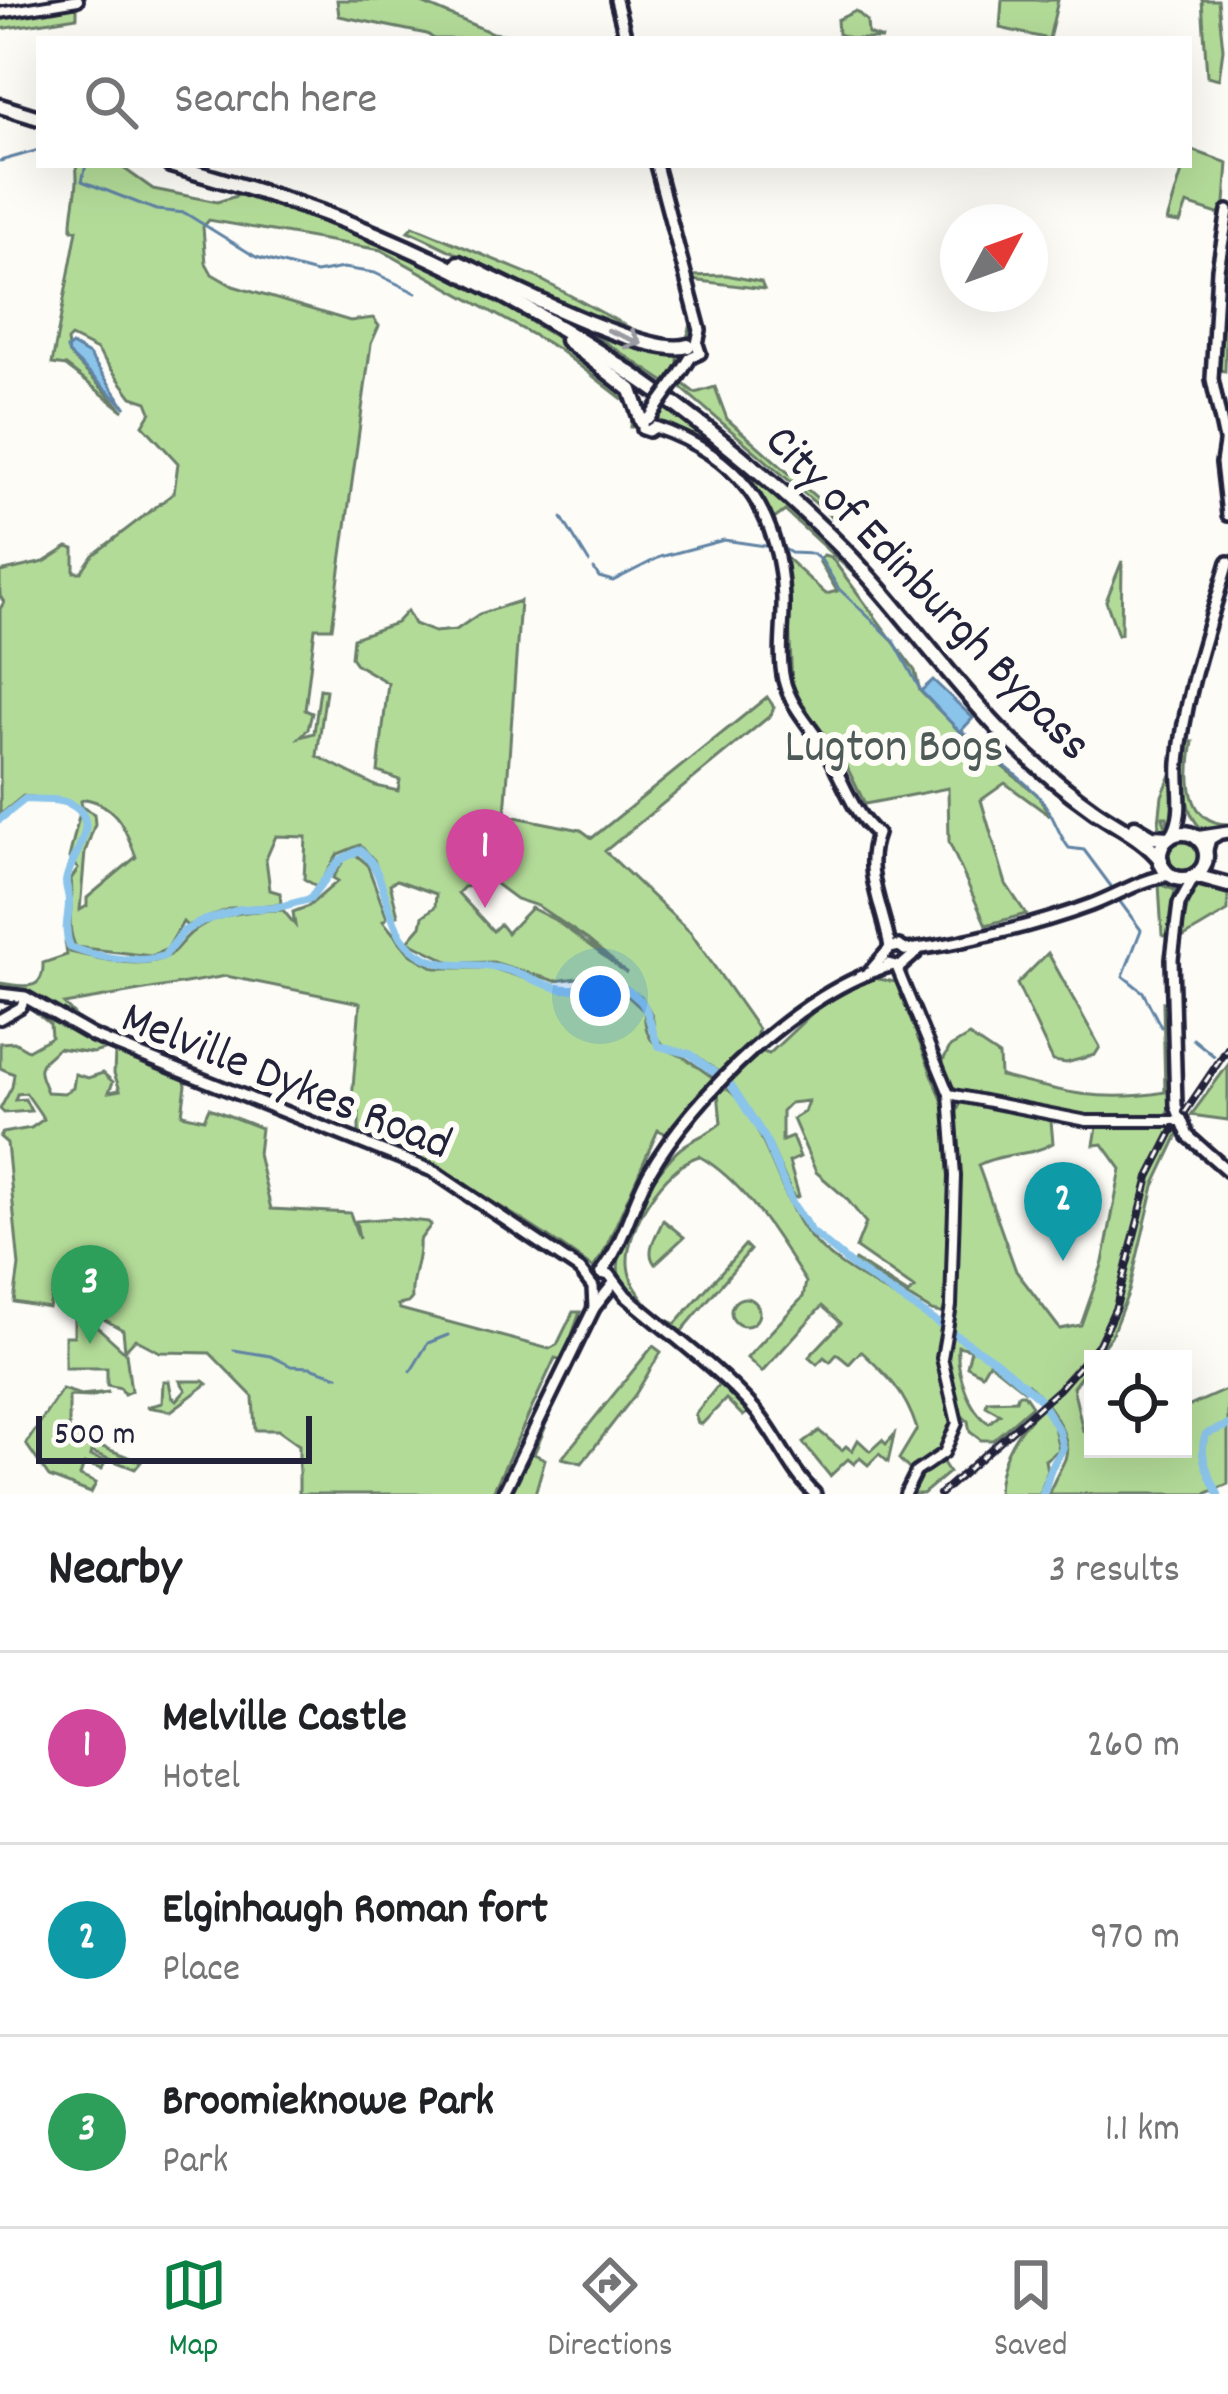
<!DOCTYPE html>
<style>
body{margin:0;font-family:Dekko,sans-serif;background:#f2f2f2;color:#202124}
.controls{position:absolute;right:36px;bottom:36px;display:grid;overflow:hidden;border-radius:0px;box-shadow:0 12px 48px #0002}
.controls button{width:108px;height:108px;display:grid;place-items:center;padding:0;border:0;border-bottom:3px solid #e0e0e0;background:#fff;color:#202124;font:60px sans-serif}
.compass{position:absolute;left:940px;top:204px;width:108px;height:108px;border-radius:50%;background:#fff;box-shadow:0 12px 48px #0002;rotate:49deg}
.scale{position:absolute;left:36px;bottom:30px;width:276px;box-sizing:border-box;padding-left:12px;border:6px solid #22223b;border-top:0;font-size:33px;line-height:42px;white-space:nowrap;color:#22223b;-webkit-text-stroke:9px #fdfcf7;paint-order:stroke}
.you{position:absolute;left:600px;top:996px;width:42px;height:42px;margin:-30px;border:9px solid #fff;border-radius:50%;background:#1a73e8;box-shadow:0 0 0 18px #1a73e833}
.badge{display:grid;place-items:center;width:78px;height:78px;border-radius:50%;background:#0b8043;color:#fff;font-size:39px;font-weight:700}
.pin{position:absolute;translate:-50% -99px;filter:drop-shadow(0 3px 6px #0008)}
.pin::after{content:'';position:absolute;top:63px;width:42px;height:36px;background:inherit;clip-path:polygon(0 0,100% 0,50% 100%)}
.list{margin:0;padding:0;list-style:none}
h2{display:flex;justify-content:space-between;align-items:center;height:156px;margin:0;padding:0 48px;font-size:51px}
h2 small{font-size:39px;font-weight:400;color:#757577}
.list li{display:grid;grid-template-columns:78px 1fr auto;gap:36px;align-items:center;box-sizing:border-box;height:192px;padding:0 48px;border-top:3px solid #e0e0e0}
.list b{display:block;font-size:45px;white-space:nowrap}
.list p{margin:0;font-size:39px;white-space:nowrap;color:#757577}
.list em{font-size:39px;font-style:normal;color:#757577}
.icon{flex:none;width:66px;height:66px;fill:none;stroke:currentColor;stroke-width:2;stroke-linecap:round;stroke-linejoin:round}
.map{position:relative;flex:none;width:1228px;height:1494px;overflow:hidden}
.search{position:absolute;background:#fff;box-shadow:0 12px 48px #0002;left:36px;right:36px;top:36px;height:132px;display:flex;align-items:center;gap:30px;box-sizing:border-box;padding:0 42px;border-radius:0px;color:#757577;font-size:45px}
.sheet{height:732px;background:#fff}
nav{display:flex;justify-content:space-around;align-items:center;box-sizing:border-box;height:168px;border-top:3px solid #e0e0e0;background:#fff;font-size:33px;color:#757577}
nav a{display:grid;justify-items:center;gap:6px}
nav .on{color:#0b8043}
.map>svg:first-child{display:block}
.green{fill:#b3db98;stroke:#6a7e6a;stroke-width:3;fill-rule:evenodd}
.water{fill:#8bc4ea;stroke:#6183a4;stroke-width:3}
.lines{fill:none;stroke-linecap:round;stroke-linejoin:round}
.stream{stroke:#6183a4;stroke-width:3}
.river{stroke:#8bc4ea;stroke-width:8}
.secondary-casing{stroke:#22223b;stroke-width:16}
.primary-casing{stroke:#22223b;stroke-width:18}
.highway-casing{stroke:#22223b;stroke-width:21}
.secondary{stroke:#fdfcf7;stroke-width:8}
.primary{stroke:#fdfcf7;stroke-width:9}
.highway{stroke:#fdfcf7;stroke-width:12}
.rail-casing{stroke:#22223b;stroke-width:8}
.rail{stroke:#fdfcf7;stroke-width:3;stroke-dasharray:9;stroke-linecap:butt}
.primary-bridge-casing{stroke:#22223b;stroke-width:18;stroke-linecap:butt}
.primary-bridge{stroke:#fdfcf7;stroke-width:9}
.oneway{stroke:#9a9aa2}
.labels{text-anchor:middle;stroke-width:12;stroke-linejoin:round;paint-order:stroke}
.street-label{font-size:48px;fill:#22223b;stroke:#fdfcf7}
.park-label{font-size:48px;fill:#4e5a57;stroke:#fdfcf7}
</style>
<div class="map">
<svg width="1228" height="1494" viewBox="0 0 1228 1494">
<rect width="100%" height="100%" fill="#fdfcf7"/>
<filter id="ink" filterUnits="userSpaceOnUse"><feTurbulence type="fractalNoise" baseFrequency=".00833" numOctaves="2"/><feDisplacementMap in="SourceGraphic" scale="24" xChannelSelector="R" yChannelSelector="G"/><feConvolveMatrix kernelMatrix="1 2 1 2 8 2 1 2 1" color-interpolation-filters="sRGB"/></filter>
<g filter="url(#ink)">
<g class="green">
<path d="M337,0H415L492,33L551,39H434L427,34L339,16Z"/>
<path d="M1002,0H1058L1049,39L1000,28Z"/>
<path d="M1202,0H1218L1223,49L1219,79L1207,76Z"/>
<path d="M77,5V17L0,29V17Z"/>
<path d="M856,11L867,21L868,34L883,39H853L838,34L837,20Z"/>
<path d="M1189,149L1228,163L1224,216L1187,204L1180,223L1167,221L1184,165H1189Z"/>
<path d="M76,165H119L153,189L217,202L243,194L258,198L324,219L418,258L468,283L578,351L627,392L638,412L635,427H631L633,407L558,349L381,250L209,220L203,227L206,263L212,274L233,286L350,321L373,318L379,326L371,344L332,628H315L305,710L312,713L308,729L300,737L314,733L320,689L326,690L317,756L376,786L398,791L400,780L378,772L388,683L356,664L351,657L353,638L396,623L407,611L414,624L434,632L456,630L479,614L520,601L505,815L581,830L592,838L767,697L774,707L771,715L605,851L690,932L758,1029L755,1042L724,1076L697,1056L666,1047L656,1037L652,1015L641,996L621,984L585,977L555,981L493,962L452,963L408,941L421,926L423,916L435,907L436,894L397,880L390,884L398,915L394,916L374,860L360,845L338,854L318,887L304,879L306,837L276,836L266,859L270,890L280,893L281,904L231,908L187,926L183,922L167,949L151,956L76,947C64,925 75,903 71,879L78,869L69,858L81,808L60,800L23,796L0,815V609L4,602L0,596V572L44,562L68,547L74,549V572H81L93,555L174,493L178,463L143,425L151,412L147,402L132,397L97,350L71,337L67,341L69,354L124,411L66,366L52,364L77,230H72C71,206 80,189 76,165ZM86,799C117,805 126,830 136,857L87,898V906L80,910L85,852L95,824L94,814L82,807L81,801ZM473,867L516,899L538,906L588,940L627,973L555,920L531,908L507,933L500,924L493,931L458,893L464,887L476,886L469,872Z"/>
<path d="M413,226L536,277L658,343L686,341L693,318C693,332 692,343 677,346C638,355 456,249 408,231Z"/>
<path d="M1228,232V284L1223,292L1227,296L1225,371L1217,370Z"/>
<path d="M726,275L761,282L764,289L691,280L690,276Z"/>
<path d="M569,315L632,346L678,355V366L668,384L567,317Z"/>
<path d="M682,383L695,393L715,387L727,419L833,512L834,519L679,386Z"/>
<path d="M668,403L761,476L785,505L842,553L876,590H871L785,511L770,522C753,484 731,456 694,437C683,431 670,428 659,421L658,413Z"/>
<path d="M781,553L826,594L837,591L819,561L824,555L831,557L915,671L920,691L966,738L1037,794L1050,816L1005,783L981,800L1006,884L1026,914L986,925L949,842L948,788L865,804L842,757H838L792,688L788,593Z"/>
<path d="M1122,561L1121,634L1118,635L1106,601Z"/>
<path d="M1189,742H1193C1187,776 1185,823 1228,824V828L1200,827C1180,807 1186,769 1189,742Z"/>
<path d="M1173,770L1177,817L1169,830L1167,817H1163L1167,831H1158L1162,796Z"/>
<circle cx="1183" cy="857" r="16"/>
<path d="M355,854L367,864L387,918L383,921L410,954L435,968H492L563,991L609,986L621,990L644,1011C646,1049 657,1043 685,1058C696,1065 707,1074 718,1081L669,1135L658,1130L603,1254L593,1268C520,1216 443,1168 359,1136V1113L351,1111L360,1003L226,976L64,1004L81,1022L181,1066L186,1085L182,1114L204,1119L209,1108L261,1128L258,1154L271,1209L350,1213L359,1239L356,1221L392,1218L428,1222L431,1225L419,1241C421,1260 410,1277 412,1298L408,1303L398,1305L400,1309L549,1349L557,1345L573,1312H580L565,1355L563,1360L555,1358L492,1494H299V1445L278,1430H255L253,1397L210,1353L160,1352L135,1339L125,1350L123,1330L98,1316L92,1322L126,1353L131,1391L124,1394L121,1388L107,1385V1368H65V1336H74V1316L85,1317L94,1311L90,1304L59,1290L53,1292L49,1308L14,1302L19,1266L7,1143L0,1137L2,1133L31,1128L44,1119L26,1093L17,1094L15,1100L25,1099L31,1111L4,1113L0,1109L12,1087L14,1074L0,1068V1043L14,1042L28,1050L51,1037L50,1024L31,1008L69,1027L74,1026L30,996L0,990V983C24,986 44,993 43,963L67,955L65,941L70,952C95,958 129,967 155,961C175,957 178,944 191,933C214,913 255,910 283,910L295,925L293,912L309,906L338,881L333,878L345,858ZM58,1048L93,1053L107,1049L115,1053L114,1073L120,1090L109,1092L113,1082L103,1073L88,1078L75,1074L73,1088L64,1093L47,1092C36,1066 36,1067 58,1048Z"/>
<path d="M1207,882L1228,892V911L1179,940L1191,890Z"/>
<path d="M1159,884L1175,890L1168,937L1162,935Z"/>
<path d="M1048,953L1100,1047L1095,1055L1066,1063L1053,1061L1017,984Z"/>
<path d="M873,978L896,982L944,1105L950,1173L945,1314L932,1311L853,1263L855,1260L908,1294L915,1289L856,1248L866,1223L846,1198L816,1172L793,1119L804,1112L808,1101L790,1103L782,1111V1141L792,1137L800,1157L789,1162L799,1196L794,1198L767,1138L731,1081L760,1051L769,1054L824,1002Z"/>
<path d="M1163,1002L1167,1003C1169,1032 1181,1097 1163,1120L1101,1119L1036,1111L964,1093L952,1086L941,1064L950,1047L969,1036L999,1056L1000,1076C1061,1092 1102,1103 1165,1092Z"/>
<path d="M1228,1065V1120L1191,1115Z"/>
<path d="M724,1087C760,1108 779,1197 806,1232C842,1277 900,1293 943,1329C940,1342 936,1355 938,1367C946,1422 974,1435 911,1471L899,1459L917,1429C905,1392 889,1377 861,1351L849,1364L837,1354L830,1362L824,1357L817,1364L809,1357L841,1323L822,1306L762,1372L747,1358L803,1297L806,1282C776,1236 747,1184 699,1156C664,1167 626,1227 628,1264C629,1282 639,1293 647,1304C639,1300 626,1290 621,1280C606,1249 657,1166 681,1148C694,1138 709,1134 721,1123L718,1092Z"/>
<path d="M962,1100L1051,1121L1053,1143C1030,1157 1003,1152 978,1165L1016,1271L1060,1329L1081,1325L1103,1262L1121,1169L1103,1144L1094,1145L1097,1127H1170L1179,1133L1154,1186L1129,1291L1111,1336L1073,1387L1083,1431L1093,1427V1449H1183V1409L1228,1389V1484L1205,1494H1049C1053,1481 1060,1471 1065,1459C1074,1434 1044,1399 1028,1384L1024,1390L989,1362L982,1374L967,1366L971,1349L958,1346C956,1370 968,1410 989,1423L1000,1414L986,1406L987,1401L1016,1400L1018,1394H1024L1032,1406L993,1440H981L970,1432L968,1421L961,1415L946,1375L944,1357L955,1283L959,1213L955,1115Z"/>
<path d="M663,1220L684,1237L655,1264C644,1250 658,1234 663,1220Z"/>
<path d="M745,1245L750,1250L681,1332L661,1318L675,1324Z"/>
<circle cx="745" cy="1312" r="14"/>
<path d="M653,1346L661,1352L635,1395L582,1463L562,1458Z"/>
<path d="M163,1381H169L172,1397L177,1400L186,1390L180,1381H203L207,1384L171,1411L146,1407L162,1403Z"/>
<path d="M721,1382L751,1410L743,1416L726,1399L702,1424L698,1423L695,1414Z"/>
<path d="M62,1389L81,1395L109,1392L90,1397L69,1396V1434L141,1462L135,1469L91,1452L90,1456L105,1461L102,1469L84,1464L80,1476L96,1483L91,1493L49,1477L26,1444Z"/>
<path d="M1044,1406L1054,1427L1059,1450L1045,1460L1047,1471L1040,1494H998C999,1458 1016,1429 1044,1406Z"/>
<path d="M540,1426L545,1428L534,1454L545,1459L535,1494H507Z"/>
<path d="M819,1431L842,1450L846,1446L852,1451L858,1440L870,1451L882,1440L886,1444L894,1435L888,1462L879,1454L868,1465L860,1458L854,1464L848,1459L830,1476L803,1443Z"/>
<path d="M942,1461L949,1472L923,1494H910L919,1475Z"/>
</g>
<g class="water">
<path d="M72,345L89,355L126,408L69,354L67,349Z"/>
<path d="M933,680L973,718L960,732L921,691Z"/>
</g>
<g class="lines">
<g class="stream">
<path d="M0,161L39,150"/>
<path d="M86,165L82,181L156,210L185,213L256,257L316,273L343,268L375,273L416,293"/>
<path d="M562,518L589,562"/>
<path d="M781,547L791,553L813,554L822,561L839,589L894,641L921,691"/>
<path d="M594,569L599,577L613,581L660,557L724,540L772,547"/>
<path d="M962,731C987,754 1017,772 1039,797C1054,813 1057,833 1069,848L1084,850L1113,889"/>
<path d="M1118,899L1141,930L1123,976L1143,992L1161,1027"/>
<path d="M1193,1039L1214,1056"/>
<path d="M1226,1057L1228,1055"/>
<path d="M234,1350L271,1356L291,1366L310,1367L338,1376"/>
<path d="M411,1371L428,1343L448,1335"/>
</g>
<g class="river">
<path d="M0,819L25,799C39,800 60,798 72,805C105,823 67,860 66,882C66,888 69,894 69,901C69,918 63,930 70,947C95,957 138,965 164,956L184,931L203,921L241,909L279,907L310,899L340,860L360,850C391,874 382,929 417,953C443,971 469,962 497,967C518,971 537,983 558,988C586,994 609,973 637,997C650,1008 650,1031 659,1046L690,1054L731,1085L765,1138L792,1203L811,1231L854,1267L995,1361L1038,1397L1059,1431L1063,1448L1051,1468L1043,1494"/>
<path d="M1218,1494C1209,1474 1197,1455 1206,1434L1228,1425"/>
</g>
<defs>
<g id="secondary">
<path d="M0,13L78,0"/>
<path d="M897,968L949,1094L955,1176L951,1306L942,1358L957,1423L944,1453L916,1472L905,1494"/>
<path d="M0,1019L21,1007L25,997"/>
<path d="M949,1094L1087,1121H1180"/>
</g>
<g id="primary">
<path d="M616,0L626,39"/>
<path d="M656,165L700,330L697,344L700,353L691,357L677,379"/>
<path d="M659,404L650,418L643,420V429L649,431L655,427C737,455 779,508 783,598C784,625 778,653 784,680C791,708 812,727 826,751C844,781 852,813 877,834C862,873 884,907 890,948"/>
<path d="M1226,437L1222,463L1228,515"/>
<path d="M1225,440L1212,379L1218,269L1228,211"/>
<path d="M1171,837C1186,814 1177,789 1179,763C1184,695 1209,627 1228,562"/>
<path d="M1195,837L1228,832"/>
<path d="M1206,853L1210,839L1217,835"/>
<path d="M1194,877L1179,904L1172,959L1176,1106L1188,1136L1228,1171"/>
<path d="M905,950C955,946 1043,923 1091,905C1118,895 1141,879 1171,875"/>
<path d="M888,964L900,967L917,952"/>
<path d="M872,969L890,948L899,946L905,950"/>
<path d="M0,994L25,997L93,1036L433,1171L580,1270L593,1287L594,1308"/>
<path d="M601,1273C623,1245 631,1205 649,1173C694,1095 802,990 890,966"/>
<path d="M601,1273L610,1275L626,1296C669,1333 717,1367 755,1410C778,1437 789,1469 815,1494"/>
<path d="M503,1494L594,1308L614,1283"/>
</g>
<g id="highway">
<path d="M0,106L39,118"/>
<path d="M170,165C229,182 287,199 344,221C527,293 689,400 830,536C892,596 940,667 998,728C1028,759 1061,787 1095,811C1118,827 1144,838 1161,860"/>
<path d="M459,263C503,283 649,359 688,346"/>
<path d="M567,340L631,390L642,422"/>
<path d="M1135,827L1152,837L1169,838"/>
<circle cx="1183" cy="856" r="23"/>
<path d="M1195,876L1228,885"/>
</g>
</defs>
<use href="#secondary" class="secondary-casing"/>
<use href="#primary" class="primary-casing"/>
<use href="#highway" class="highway-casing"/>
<use href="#secondary" class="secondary"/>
<use href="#primary" class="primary"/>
<use href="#highway" class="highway"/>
<defs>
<g id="rail">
<path d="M1185,1112L1228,1048"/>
<path d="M940,1494L1059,1389L1099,1344L1116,1307L1149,1177L1174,1128"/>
</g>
</defs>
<use href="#rail" class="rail-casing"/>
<use href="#rail" class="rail"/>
<defs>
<path id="primary-bridge" d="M659,404L677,379"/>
</defs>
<use href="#primary-bridge" class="primary-bridge-casing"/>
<use href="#primary-bridge" class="primary-bridge"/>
</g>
<defs><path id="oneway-shaft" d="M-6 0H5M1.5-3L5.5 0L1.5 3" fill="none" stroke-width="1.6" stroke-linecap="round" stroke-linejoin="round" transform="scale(3)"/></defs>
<use class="oneway" href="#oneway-shaft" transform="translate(625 337) rotate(22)"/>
</g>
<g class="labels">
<g class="street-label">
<text transform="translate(931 590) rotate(46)" y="17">City of Edinburgh Bypass</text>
<text transform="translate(288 1077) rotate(22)" y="17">Melville Dykes Road</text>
</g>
<g class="park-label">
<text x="894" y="760">Lugton Bogs</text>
</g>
</g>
</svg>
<div class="controls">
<button><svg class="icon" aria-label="locate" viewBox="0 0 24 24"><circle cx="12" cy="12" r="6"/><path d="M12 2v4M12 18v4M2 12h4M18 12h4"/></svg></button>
</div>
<svg class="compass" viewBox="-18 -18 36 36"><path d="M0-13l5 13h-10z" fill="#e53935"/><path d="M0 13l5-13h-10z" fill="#757577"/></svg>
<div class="scale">500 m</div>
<div class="you"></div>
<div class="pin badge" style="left:485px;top:908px;background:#d1479c">1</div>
<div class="pin badge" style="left:1063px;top:1261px;background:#0f9aa8">2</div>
<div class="pin badge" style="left:90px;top:1344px;background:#2e9e5b">3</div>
<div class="search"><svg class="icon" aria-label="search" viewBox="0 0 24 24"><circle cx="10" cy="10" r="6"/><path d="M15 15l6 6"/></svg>Search here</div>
</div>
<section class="sheet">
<h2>Nearby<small>3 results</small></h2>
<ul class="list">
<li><span class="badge" style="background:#d1479c">1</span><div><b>Melville Castle</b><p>Hotel</p></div><em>260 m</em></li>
<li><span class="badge" style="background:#0f9aa8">2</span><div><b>Elginhaugh Roman fort</b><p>Place</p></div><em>970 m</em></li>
<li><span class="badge" style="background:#2e9e5b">3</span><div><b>Broomieknowe Park</b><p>Park</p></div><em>1.1 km</em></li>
</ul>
</section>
<nav>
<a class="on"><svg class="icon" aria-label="map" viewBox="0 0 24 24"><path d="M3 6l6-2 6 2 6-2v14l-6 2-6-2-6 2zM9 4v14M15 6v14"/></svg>Map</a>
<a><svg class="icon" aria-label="directions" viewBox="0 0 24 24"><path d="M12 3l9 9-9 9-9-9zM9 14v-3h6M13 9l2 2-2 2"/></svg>Directions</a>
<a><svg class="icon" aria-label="saved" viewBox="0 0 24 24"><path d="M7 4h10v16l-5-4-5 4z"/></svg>Saved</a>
</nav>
